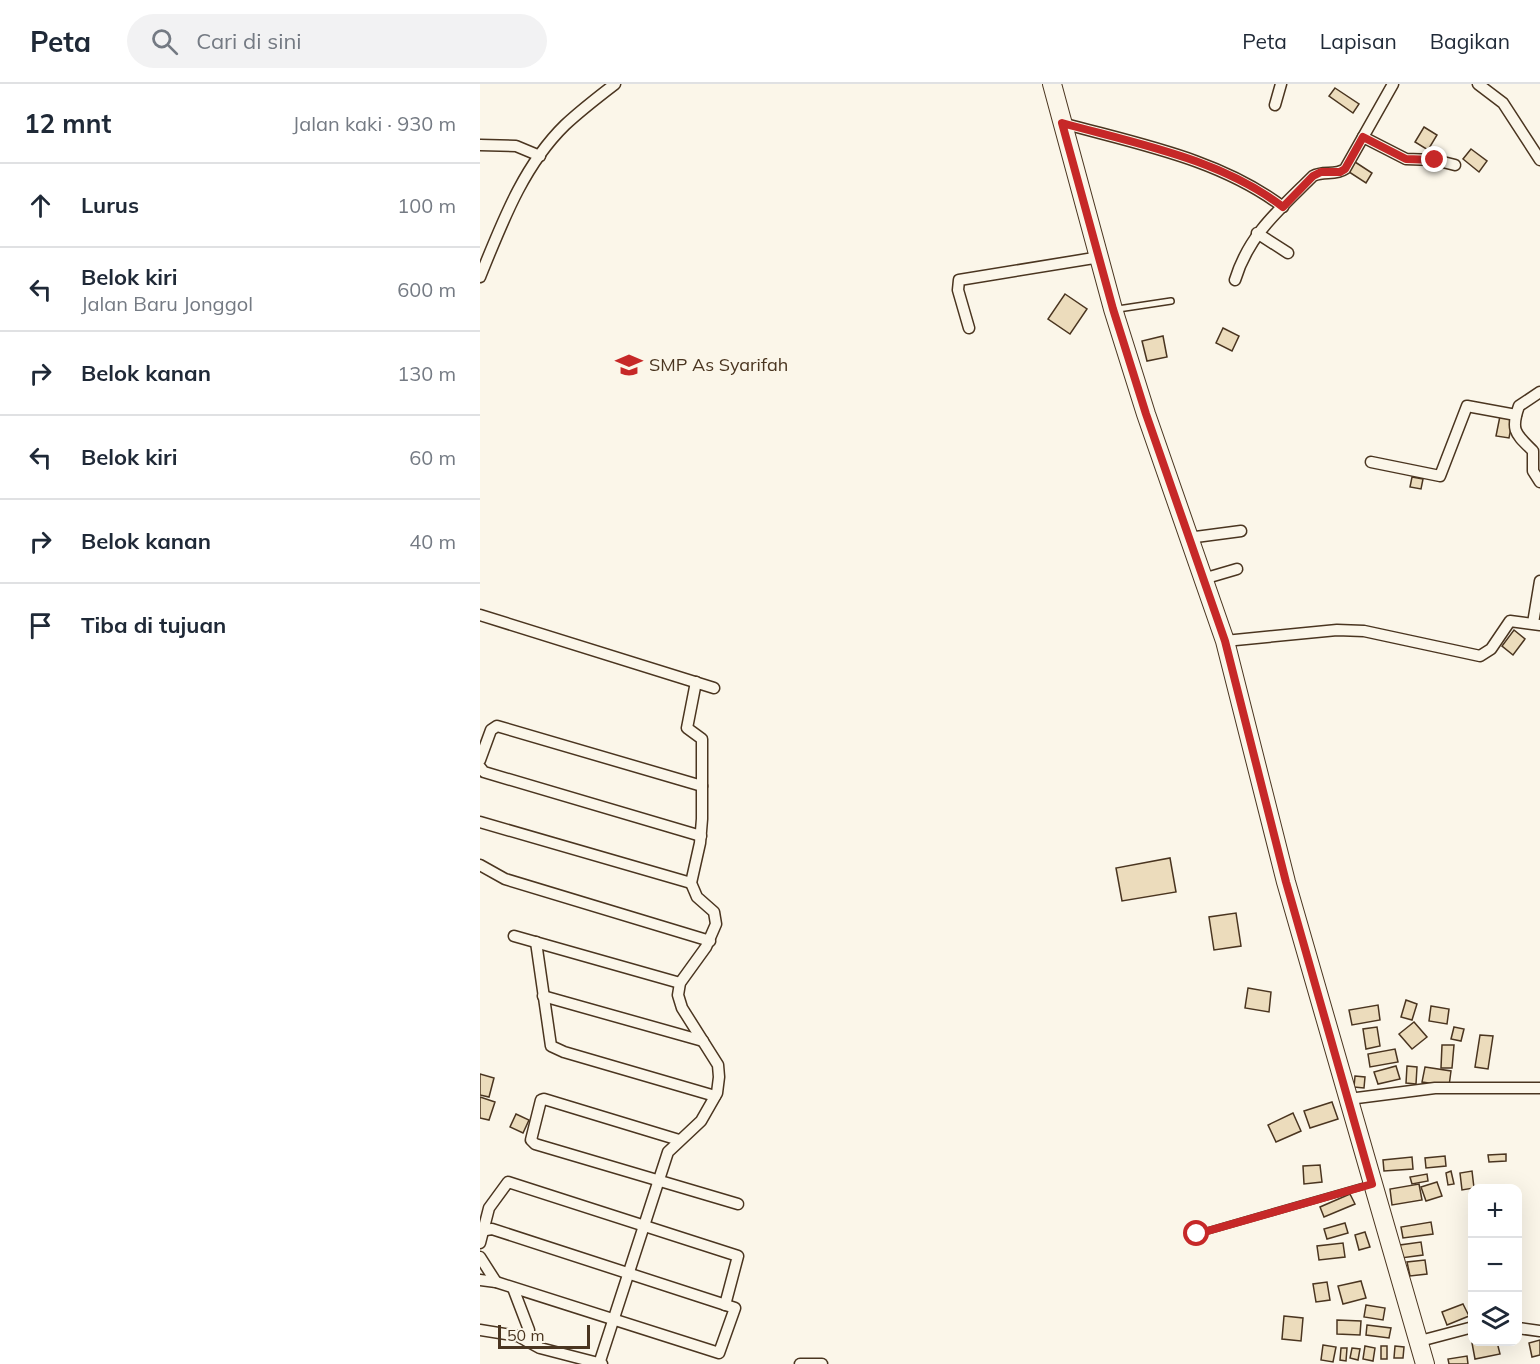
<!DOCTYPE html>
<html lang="id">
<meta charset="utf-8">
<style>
body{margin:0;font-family:Mulish,sans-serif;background:#f2f2f3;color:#1f2937}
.controls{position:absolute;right:18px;bottom:18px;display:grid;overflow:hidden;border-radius:12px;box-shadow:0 6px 24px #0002}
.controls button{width:54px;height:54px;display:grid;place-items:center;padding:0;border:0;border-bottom:2px solid #e0e1e3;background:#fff;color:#1f2937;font:30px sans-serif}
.scale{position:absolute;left:18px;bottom:15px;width:92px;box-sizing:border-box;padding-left:6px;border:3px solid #4a3520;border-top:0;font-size:16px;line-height:21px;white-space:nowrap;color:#4a3520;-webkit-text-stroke:4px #fbf6e9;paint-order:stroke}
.stop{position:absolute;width:18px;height:18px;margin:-14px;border:4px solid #c62828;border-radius:50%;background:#fff}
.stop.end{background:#c62828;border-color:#fff;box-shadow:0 2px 6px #0008}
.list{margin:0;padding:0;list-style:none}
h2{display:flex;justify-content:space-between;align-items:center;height:78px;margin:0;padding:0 24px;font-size:26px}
h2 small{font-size:20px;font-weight:400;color:#747a83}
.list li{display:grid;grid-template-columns:39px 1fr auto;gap:18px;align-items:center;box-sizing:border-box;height:84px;padding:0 24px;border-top:2px solid #e0e1e3}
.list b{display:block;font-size:22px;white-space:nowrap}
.list p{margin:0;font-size:20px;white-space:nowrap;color:#747a83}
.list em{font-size:20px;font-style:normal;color:#747a83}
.icon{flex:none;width:33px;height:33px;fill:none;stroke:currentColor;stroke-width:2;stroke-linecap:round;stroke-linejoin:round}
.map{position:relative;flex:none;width:1060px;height:1280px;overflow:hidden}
header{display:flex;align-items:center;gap:36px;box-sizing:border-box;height:84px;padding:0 30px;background:#fff;border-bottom:2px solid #e0e1e3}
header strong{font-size:28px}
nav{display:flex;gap:33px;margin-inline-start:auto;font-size:21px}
.search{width:420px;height:54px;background:#f2f2f3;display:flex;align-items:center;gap:15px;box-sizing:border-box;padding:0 21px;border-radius:33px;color:#747a83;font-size:22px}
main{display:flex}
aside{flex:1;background:#fff}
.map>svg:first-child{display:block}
.building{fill:#ecdcbc;stroke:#4a3520;stroke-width:1.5}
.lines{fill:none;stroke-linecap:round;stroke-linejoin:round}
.lane-casing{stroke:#4a3520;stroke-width:8}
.street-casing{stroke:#4a3520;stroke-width:13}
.primary-casing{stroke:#4a3520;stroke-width:20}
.lane{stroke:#fbf6e9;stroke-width:5}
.street{stroke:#fbf6e9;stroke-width:10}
.primary{stroke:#fbf6e9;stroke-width:18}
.route{stroke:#c62828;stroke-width:8}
.labels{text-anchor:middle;stroke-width:4.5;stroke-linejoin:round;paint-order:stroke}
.poi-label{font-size:18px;fill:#4a3520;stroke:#fbf6e9;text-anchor:start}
</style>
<header>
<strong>Peta</strong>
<div class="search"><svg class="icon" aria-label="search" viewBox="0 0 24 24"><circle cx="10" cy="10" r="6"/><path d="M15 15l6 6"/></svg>Cari di sini</div>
<nav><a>Peta</a><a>Lapisan</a><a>Bagikan</a></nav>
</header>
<main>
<aside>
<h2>12 mnt<small>Jalan kaki · 930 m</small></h2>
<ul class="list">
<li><svg class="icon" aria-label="ahead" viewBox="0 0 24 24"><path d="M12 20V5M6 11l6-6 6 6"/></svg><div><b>Lurus</b></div><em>100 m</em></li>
<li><svg class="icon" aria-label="left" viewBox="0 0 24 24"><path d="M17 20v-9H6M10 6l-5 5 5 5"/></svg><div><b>Belok kiri</b><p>Jalan Baru Jonggol</p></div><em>600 m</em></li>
<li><svg class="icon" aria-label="right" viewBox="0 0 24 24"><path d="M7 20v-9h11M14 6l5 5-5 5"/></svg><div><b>Belok kanan</b></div><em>130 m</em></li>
<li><svg class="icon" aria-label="left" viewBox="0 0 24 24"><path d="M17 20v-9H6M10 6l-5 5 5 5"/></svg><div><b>Belok kiri</b></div><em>60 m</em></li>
<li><svg class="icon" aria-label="right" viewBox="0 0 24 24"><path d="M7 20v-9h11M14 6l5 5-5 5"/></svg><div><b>Belok kanan</b></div><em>40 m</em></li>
<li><svg class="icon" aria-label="arrive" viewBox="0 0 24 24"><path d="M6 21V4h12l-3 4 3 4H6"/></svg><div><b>Tiba di tujuan</b></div></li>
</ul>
</aside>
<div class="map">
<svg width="1060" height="1280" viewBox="0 0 1060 1280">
<rect width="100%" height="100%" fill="#fbf6e9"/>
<g class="building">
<path d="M855,4L879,20L873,29L849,12Z"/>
<path d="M944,43L957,51L948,66L935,58Z"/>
<path d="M991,65L1007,77L999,88L983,75Z"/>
<path d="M872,76L892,89L886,99L866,86Z"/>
<path d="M585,210L607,225L590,250L568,235Z"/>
<path d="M743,244L759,252L752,267L736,259Z"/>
<path d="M683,252L687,273L667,277L662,257Z"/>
<path d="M1020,332L1033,334L1029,354L1016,352Z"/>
<path d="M932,393L943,395L941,405L930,403Z"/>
<path d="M1034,546L1045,555L1033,571L1022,562Z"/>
<path d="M690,774L696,808L642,817L636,784Z"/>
<path d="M756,829L761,862L734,866L729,833Z"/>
<path d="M768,904L791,908L789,928L765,924Z"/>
<path d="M926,916L937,920L932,936L921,933Z"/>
<path d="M898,921L900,936L872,941L869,926Z"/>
<path d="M951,922L969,925L967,940L949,937Z"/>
<path d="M934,938L947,953L932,965L919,950Z"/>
<path d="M897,943L900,962L886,965L883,945Z"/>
<path d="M974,943L984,945L981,957L971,955Z"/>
<path d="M1000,951L1013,952L1008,985L995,983Z"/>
<path d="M962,961H974L972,984H961Z"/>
<path d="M915,965L918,978L890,983L888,970Z"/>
<path d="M916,982L920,995L898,1000L894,988Z"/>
<path d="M927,982L937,983L936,1000L926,999Z"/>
<path d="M945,983L971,987L969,1002L942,998Z"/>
<path d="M0,990L14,994L9,1013L0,1011Z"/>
<path d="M875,992L885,993L884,1004L874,1003Z"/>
<path d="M0,1013L15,1018L9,1036L0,1034Z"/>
<path d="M852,1018L858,1035L830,1044L824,1027Z"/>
<path d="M813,1029L821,1047L796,1058L788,1041Z"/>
<path d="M36,1030L49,1036L43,1049L30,1043Z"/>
<path d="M1026,1070V1077L1009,1078L1008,1071Z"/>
<path d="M965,1072L966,1082L946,1084L945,1074Z"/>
<path d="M932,1073L933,1085L904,1087L903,1076Z"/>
<path d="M840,1081L842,1098L824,1100L823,1082Z"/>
<path d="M971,1087L974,1100L968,1101L966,1089Z"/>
<path d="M992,1087L994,1104L982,1106L980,1089Z"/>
<path d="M947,1090L948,1097L932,1100L930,1093Z"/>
<path d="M957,1098L962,1112L946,1117L941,1103Z"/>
<path d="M939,1100L942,1116L912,1121L910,1105Z"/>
<path d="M870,1110L875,1120L844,1133L840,1123Z"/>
<path d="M951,1138L953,1150L923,1154L921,1143Z"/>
<path d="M865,1139L868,1149L847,1155L844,1145Z"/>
<path d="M885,1148L890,1163L879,1166L875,1151Z"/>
<path d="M941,1158L943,1171L921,1174L920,1161Z"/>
<path d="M863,1159L865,1173L839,1176L837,1162Z"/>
<path d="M945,1176L947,1190L930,1192L927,1178Z"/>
<path d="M881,1197L886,1214L863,1220L858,1202Z"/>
<path d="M847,1198L850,1216L836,1218L833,1200Z"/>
<path d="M983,1220L989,1232L967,1241L962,1228Z"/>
<path d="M886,1221L905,1224L903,1236L884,1233Z"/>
<path d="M804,1232L823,1234L821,1257L802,1255Z"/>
<path d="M857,1236L881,1237L880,1251L857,1250Z"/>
<path d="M887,1241L911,1244L909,1254L886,1251Z"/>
<path d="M1060,1256V1271L1052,1273L1049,1259Z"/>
<path d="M1002,1258H1017L1020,1270L995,1275L992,1259Z"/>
<path d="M843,1261L856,1263L853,1278L841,1276Z"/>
<path d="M885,1262L895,1264L893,1277L883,1275Z"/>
<rect x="901" y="1262" width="6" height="13"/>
<path d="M915,1262L924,1263L923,1274H914Z"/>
<path d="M861,1264H867L866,1277L860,1276Z"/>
<path d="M872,1264L880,1265L878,1276L870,1274Z"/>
<path d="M987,1272L988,1280H969L968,1275Z"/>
</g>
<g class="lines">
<defs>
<g id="lane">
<path d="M638,225L691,217"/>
<path d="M717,1150L891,1100"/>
</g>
<g id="street">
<path d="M998,0L1023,19L1060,76"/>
<path d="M795,21L801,0"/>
<path d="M582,39C658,60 740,75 803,123"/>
<path d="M883,53L926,75L955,76L975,81"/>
<path d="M0,61L36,62L60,72"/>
<path d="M777,149L808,169"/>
<path d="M0,193C22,139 43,82 85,41C101,26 118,13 135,0"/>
<path d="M755,196C769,150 800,125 833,92C843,86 855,92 865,85L913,0"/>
<path d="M489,244L478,206L479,196L620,173"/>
<path d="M1060,308L1039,322C1030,347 1036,350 1053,367V387L1060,398"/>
<path d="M891,378L960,392L987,322L1036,331"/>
<path d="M708,454L761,447"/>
<path d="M723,495L757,485"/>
<path d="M0,531L234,604"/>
<path d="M1053,539L1060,497"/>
<path d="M745,557L857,546L884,547L1000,572L1011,565L1030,537L1060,541"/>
<path d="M0,676L11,646L17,642L222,702"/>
<path d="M0,683L4,688L221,752"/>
<path d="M0,738L211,799"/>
<path d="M0,781L25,795L230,857"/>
<path d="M34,852L200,899"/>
<path d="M56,858L71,962L84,968L235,1012"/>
<path d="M63,912L223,957"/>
<path d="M869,1015L955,1004H1060"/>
<path d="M199,1056L64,1015L61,1016L51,1056L55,1060L258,1120"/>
<path d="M0,1147L12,1145L255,1224L239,1269L16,1198L0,1196"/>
<path d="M0,1159L9,1124L28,1098L258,1172L245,1221"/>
<path d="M0,1173L16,1198"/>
<path d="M33,1204L49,1246L47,1257"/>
<path d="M1038,1244L1060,1247"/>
<path d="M0,1246L38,1252L60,1264L122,1280"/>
<path d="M940,1257L993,1243"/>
<path d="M119,1280L188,1068L221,1037L237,1009L239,993L238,981L202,924L198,911L200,899L226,863L236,840L234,828L217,813L211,799L220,759L222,735V655L207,644L216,598"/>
<path d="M320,1280H342"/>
</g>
<path id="primary" d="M572,0L633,225L666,330L745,557L806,798L945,1280"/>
</defs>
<use href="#lane" class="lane-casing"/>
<use href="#street" class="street-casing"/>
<use href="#primary" class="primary-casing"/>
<use href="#lane" class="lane"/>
<use href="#street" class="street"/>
<use href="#primary" class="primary"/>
</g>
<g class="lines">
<path class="route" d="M717,1150L892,1100L806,798L745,557L666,330L633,225L582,39C658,60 740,75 803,123L833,92L841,88H860L865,85L883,53L926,75L955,76"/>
</g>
<defs>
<symbol id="school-bare" viewBox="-9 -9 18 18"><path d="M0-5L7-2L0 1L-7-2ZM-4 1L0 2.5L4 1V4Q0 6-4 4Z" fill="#c62828" stroke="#fbf6e9" stroke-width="2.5" paint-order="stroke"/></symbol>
</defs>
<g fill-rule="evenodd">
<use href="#school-bare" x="130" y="262" width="38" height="38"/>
</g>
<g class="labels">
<g class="poi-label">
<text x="169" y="287">SMP As Syarifah</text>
</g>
</g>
</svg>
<div class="controls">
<button>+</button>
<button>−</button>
<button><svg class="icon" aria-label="layers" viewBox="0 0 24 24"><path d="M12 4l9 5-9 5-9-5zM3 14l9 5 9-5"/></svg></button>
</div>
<div class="scale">50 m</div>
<div class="stop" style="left:717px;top:1150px"></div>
<div class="stop end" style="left:955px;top:76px"></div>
</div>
</main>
